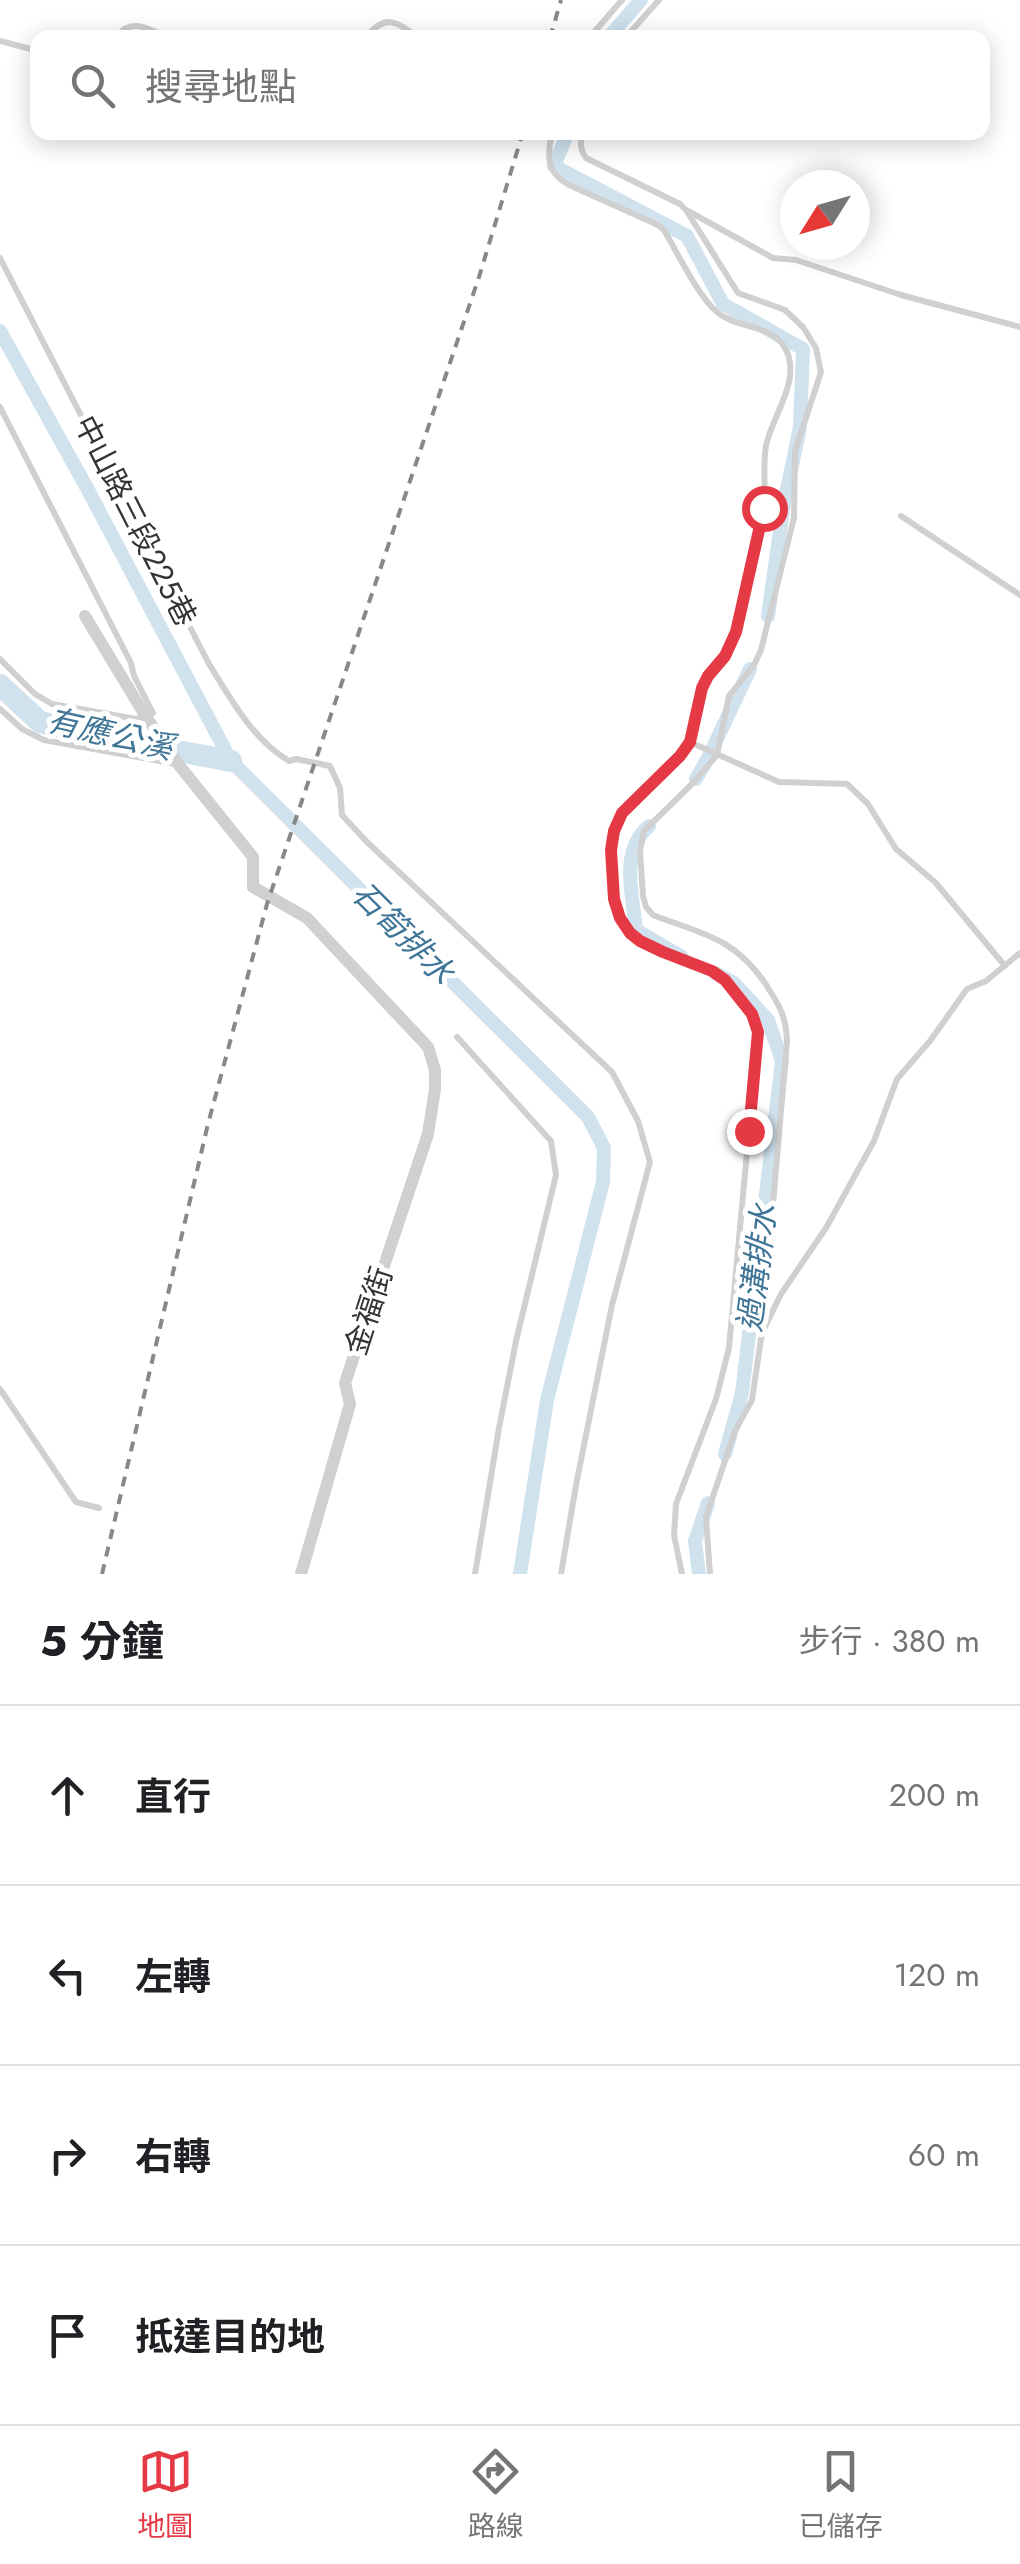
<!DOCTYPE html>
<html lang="zh-TW">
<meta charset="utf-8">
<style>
body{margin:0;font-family:Jost,"Noto Sans TC",sans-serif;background:#f2f2f2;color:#202124}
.compass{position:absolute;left:780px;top:170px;width:90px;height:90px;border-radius:50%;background:#fff;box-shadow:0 5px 25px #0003;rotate:233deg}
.stop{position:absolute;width:30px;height:30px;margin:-22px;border:8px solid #e63946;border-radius:50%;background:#fff}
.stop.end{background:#e63946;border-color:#fff;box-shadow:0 2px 10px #0008}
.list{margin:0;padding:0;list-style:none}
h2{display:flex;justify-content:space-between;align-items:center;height:130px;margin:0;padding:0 40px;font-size:42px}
h2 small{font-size:32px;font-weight:400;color:#757577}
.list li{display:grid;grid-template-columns:65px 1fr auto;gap:30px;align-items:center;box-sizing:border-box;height:180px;padding:0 40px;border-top:2px solid #e0e0e0}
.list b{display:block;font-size:38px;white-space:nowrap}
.list em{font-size:32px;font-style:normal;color:#757577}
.icon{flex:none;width:55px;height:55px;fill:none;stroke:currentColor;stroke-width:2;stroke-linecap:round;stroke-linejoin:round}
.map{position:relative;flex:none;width:1020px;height:1574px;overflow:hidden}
.search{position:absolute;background:#fff;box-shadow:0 5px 25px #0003;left:30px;right:30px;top:30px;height:110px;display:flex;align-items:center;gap:25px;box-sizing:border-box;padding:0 35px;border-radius:20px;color:#757577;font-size:38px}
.sheet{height:850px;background:#fff}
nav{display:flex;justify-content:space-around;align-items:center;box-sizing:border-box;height:140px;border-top:2px solid #e0e0e0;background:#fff;font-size:28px;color:#757577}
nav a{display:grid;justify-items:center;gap:5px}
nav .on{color:#e63946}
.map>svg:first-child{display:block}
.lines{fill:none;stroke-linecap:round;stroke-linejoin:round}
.canal{stroke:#cfe2ee;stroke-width:14}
.river{stroke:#cfe2ee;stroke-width:22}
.lane{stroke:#d0d0d0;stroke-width:6}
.street{stroke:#d0d0d0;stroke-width:12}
.rail{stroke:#888;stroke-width:4;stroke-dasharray:10 8;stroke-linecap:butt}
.route{stroke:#e63946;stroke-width:12}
.labels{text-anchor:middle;stroke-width:10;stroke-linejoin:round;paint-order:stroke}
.street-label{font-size:30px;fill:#333;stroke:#fff}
.water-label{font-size:32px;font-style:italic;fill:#3f7597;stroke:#fff}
</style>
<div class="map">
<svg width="1020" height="1574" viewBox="0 0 1020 1574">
<rect width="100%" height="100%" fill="#fff"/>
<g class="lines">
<g class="canal">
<path d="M608,38L641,0"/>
<path d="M568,132L554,166L687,236L723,304L803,349L800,427L783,509L768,616"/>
<path d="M0,331L88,490L231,761L588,1117L604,1148L603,1182L547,1400L520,1574"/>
<path d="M696,779L708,758L750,669"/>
<path d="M649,826C619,851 633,896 636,930L682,957"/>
<path d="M715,973L734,983L768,1020L782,1061L742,1393L725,1454"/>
<path d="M699,1574L695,1541L708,1503"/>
</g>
<path class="river" d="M0,685L40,722L88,734L231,761"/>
<g class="lane">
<path d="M116,38C130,16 149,29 169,38"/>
<path d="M366,38C384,13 397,21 418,38"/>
<path d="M589,38L622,0"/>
<path d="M625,38L659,0"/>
<path d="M0,41L38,51"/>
<path d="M552,132C547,156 546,172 569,185L658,225L664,230C677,252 698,296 717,312C738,330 775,323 787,352C800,383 772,416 766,446C762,468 767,491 763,514C758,538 752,563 747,587C743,602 742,618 736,632C728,653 709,668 702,690C697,706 697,726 690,742C685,753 674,762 666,770C651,784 633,796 622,813C607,837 608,874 615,901C628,954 675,949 714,972C735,984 750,1009 758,1032L729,1348L716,1399L676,1504L674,1535L682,1574"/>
<path d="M582,132C580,142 580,150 586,158L680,204L686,210L738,293L785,310L803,327L816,348L821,372L795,451L794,518L761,650L754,665L729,696L717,755L693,783L644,831L640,851L643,896L646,907L653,915C702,934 733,937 765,983C779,1005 786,1015 787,1041L762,1332L752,1400L735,1431L706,1517L710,1574"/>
<path d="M688,211L773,258L796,260L901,295L1020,327"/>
<path d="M0,258L209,664C231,699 252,739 289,761L296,759L330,766L340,788L342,815L367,842L612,1072L638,1121L650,1162L612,1305L576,1485L561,1574"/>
<path d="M0,407L131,663L134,676L153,713L136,719L52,704L35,694L0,659"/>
<path d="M901,516L1020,595"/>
<path d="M0,709L22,729L44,740L176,764"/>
<path d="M690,742L779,782L847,784L868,804L896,849L935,882L1005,966"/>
<path d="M457,1037L551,1141L556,1175L516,1341L499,1428L475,1574"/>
<path d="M764,1329L781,1294L826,1228L874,1141L897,1079L930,1041L967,989L986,981L1020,953"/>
<path d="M0,1389L76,1502L99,1508"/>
</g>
<path class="street" d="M85,616L146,717L178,764L253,857V887L307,918L428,1047L435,1070V1089L428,1134L345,1383L350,1404L301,1574"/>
<g class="rail">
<path d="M550,38L561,0"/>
<path d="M102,1574L208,1124L267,904L479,277L523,132"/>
</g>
</g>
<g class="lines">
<path class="route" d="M749,1131L758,1032L752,1014L725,980L712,971L663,952L640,941L630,933L620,918L614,899L611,850L614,831L622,813L680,756L690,742L702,688L708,676L725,656L736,632L764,508"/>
</g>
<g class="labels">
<g class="street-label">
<text transform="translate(135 521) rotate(63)" y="10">中山路三段225巷</text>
<text transform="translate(369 1311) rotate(-72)" y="10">金福街</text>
</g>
<g class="water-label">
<text transform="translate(110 734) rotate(13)" y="11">有應公溪</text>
<text transform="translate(403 933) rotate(45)" y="11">石筍排水</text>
<text transform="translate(757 1268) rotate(-83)" y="11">過溝排水</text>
</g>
</g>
</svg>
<svg class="compass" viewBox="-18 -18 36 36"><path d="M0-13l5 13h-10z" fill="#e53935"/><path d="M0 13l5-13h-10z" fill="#757577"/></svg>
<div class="stop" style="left:764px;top:508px"></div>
<div class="stop end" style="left:749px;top:1131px"></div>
<div class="search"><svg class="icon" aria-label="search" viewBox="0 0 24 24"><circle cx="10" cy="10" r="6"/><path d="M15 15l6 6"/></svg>搜尋地點</div>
</div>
<section class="sheet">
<h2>5 分鐘<small>步行 · 380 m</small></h2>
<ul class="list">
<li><svg class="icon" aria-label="ahead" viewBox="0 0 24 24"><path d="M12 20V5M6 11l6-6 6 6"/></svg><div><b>直行</b></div><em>200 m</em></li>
<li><svg class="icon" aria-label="left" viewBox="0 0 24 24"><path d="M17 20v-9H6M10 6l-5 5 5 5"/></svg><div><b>左轉</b></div><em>120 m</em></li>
<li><svg class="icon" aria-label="right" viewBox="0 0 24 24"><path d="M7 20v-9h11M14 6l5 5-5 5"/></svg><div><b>右轉</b></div><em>60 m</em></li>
<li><svg class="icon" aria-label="arrive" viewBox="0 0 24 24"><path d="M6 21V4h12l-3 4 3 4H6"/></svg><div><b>抵達目的地</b></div></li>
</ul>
</section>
<nav>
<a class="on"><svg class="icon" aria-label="map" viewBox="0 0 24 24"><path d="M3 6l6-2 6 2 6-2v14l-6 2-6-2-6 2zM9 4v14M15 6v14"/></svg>地圖</a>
<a><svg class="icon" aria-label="directions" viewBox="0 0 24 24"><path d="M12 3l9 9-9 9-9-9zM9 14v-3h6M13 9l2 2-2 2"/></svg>路線</a>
<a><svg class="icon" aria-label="saved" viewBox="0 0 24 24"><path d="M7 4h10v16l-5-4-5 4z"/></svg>已儲存</a>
</nav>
